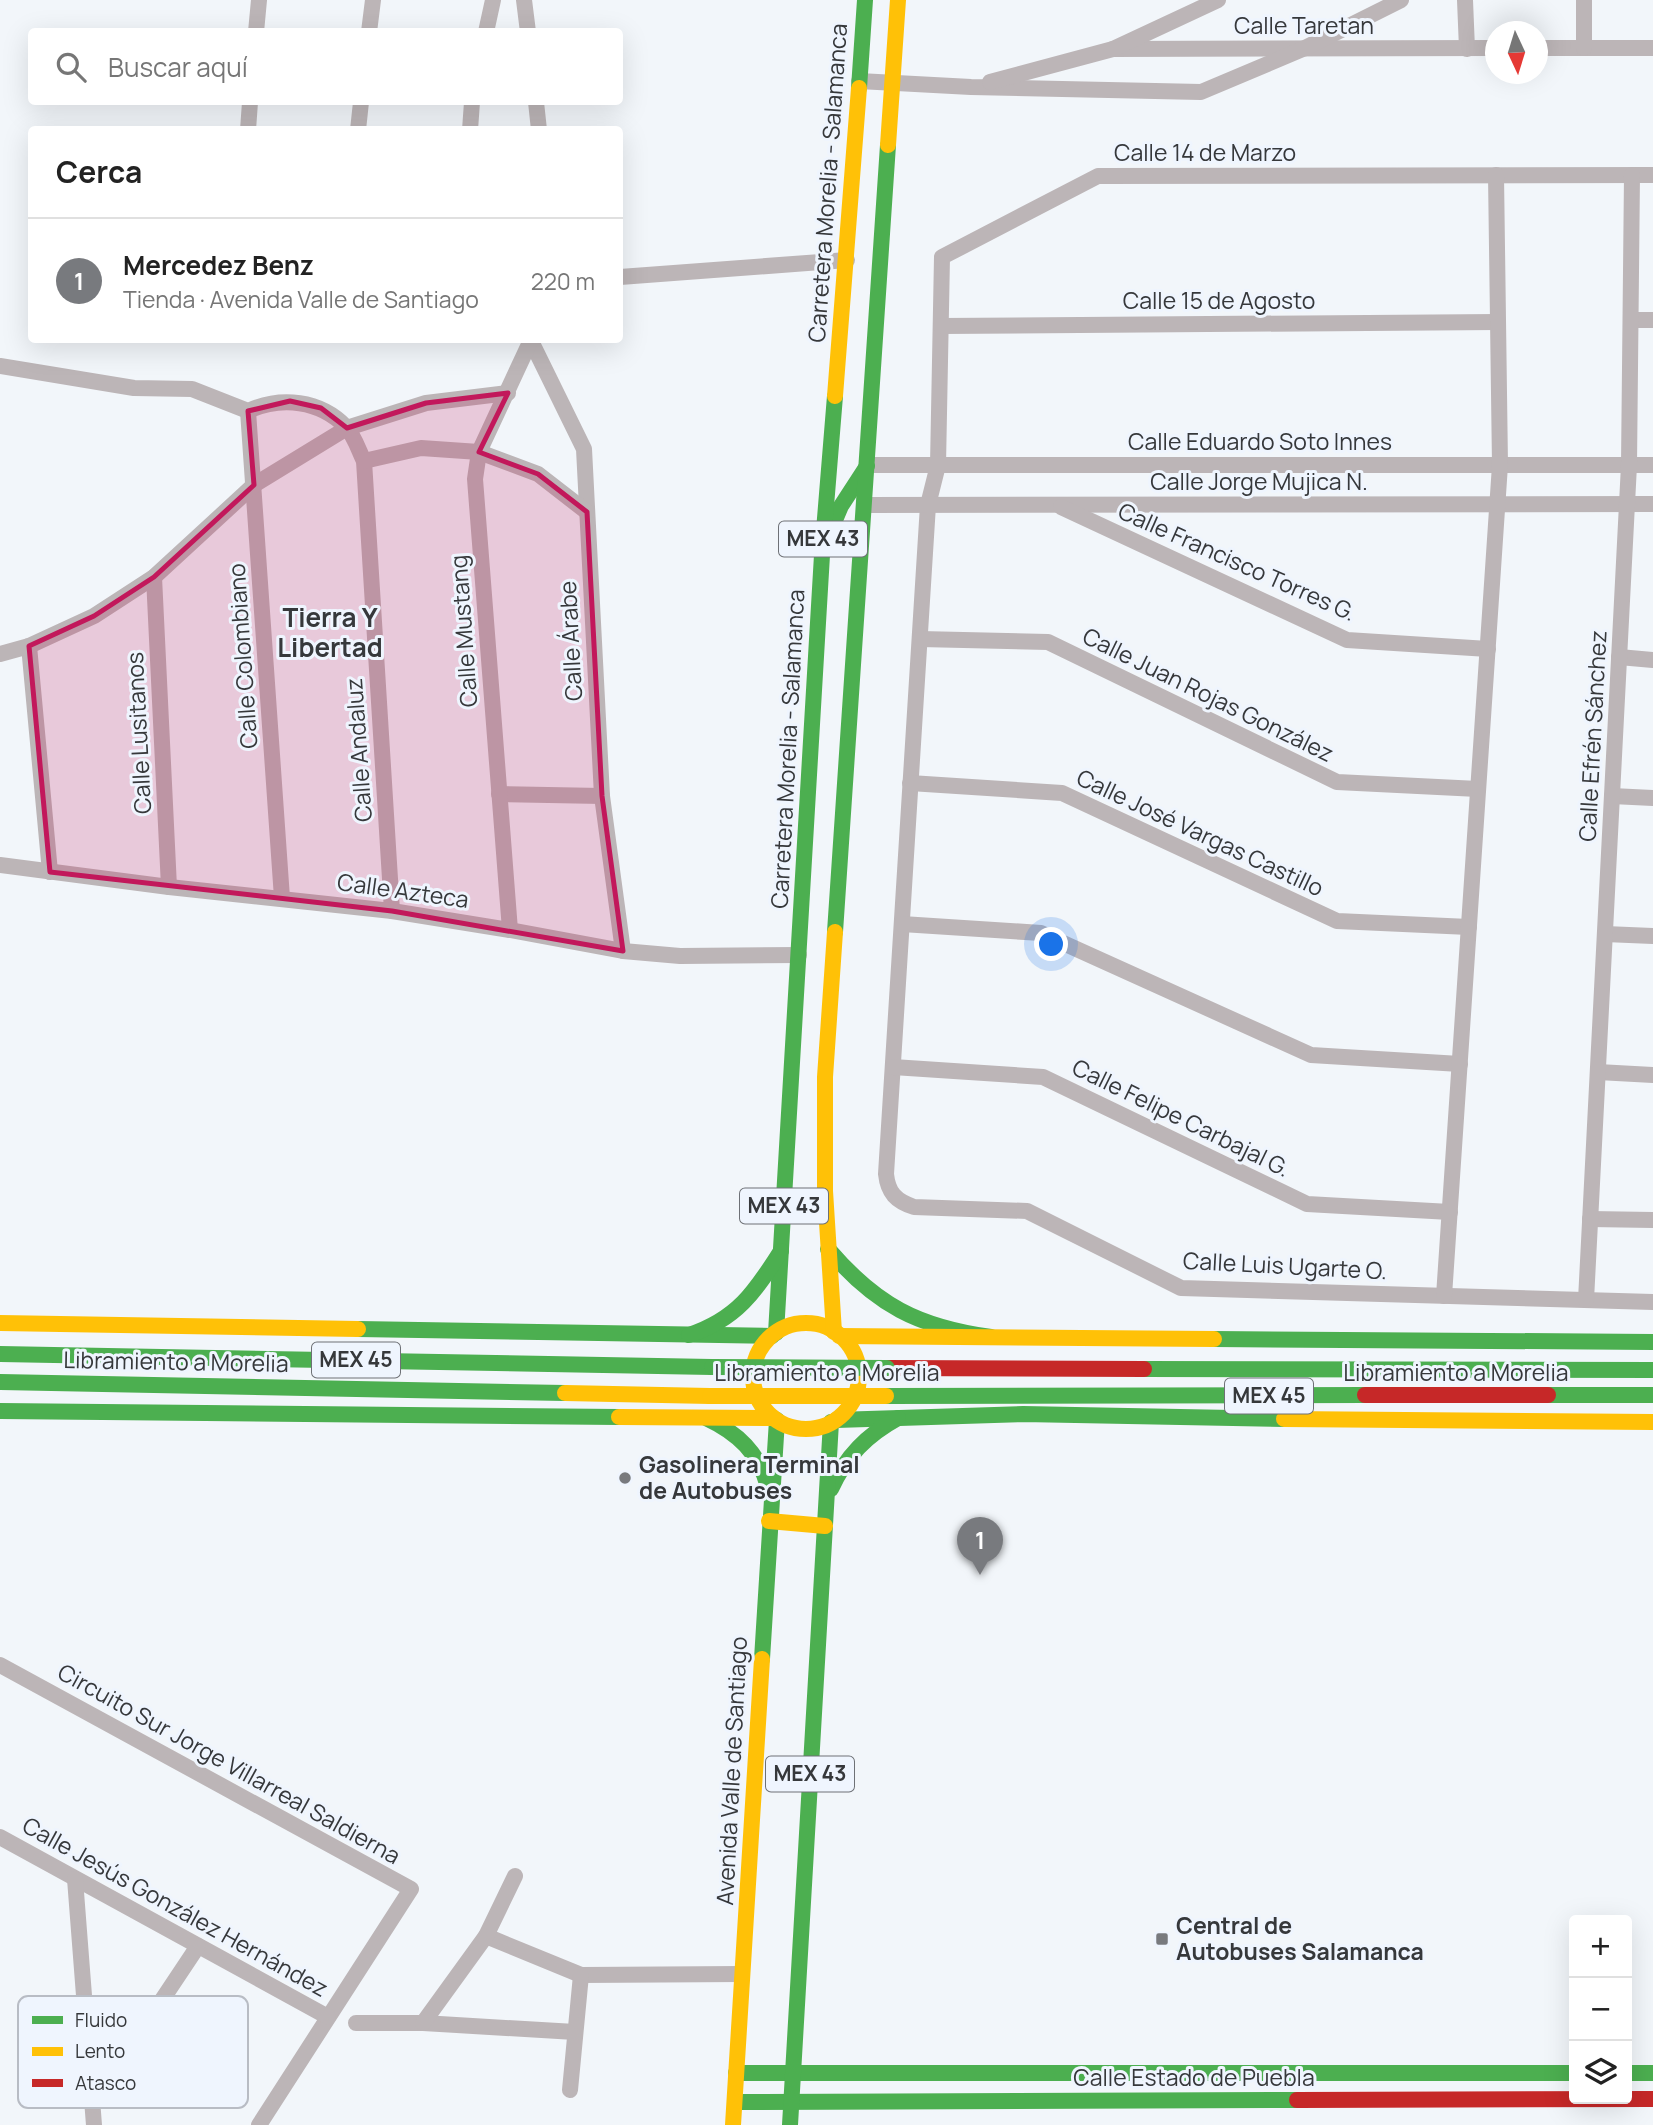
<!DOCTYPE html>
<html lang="es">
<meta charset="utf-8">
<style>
body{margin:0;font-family:Manrope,sans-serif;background:#f6f6f6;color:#222}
.controls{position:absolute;right:21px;bottom:21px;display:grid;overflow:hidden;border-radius:7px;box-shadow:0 7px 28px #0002}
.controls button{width:63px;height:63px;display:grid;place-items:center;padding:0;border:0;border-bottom:2px solid #e0e0e0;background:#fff;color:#222;font:35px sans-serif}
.compass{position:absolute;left:1485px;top:21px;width:63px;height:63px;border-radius:50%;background:#fff;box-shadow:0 7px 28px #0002;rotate:176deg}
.you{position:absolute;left:1052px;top:945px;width:24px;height:24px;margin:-18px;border:5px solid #fff;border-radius:50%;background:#1a73e8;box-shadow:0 0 0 10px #1a73e833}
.badge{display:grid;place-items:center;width:46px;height:46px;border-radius:50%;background:#787a7e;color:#fff;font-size:23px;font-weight:700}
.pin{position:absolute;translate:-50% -58px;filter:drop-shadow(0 2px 4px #0008)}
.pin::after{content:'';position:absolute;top:37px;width:24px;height:21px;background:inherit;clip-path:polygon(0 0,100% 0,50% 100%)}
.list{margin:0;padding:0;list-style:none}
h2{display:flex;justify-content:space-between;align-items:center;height:91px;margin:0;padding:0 28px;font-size:30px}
h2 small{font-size:23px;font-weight:400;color:#767676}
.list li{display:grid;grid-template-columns:46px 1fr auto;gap:21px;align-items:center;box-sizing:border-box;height:126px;padding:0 28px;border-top:2px solid #e0e0e0}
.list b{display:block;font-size:26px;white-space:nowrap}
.list p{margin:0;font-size:23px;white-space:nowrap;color:#767676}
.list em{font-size:23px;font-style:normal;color:#767676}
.icon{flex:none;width:38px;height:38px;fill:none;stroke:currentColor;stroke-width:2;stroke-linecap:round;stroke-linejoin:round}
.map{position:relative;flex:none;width:1653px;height:2125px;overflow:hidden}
.search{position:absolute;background:#fff;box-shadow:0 7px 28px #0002;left:28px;top:28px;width:595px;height:77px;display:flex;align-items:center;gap:18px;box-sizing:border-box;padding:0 24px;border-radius:7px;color:#767676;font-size:26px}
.panel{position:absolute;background:#fff;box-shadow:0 7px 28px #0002;left:28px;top:126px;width:595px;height:217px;border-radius:7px}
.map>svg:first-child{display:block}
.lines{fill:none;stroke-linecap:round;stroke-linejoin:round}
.street{stroke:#bcb5b7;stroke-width:16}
.fast{stroke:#4caf50;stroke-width:16}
.slow{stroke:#ffc107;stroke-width:16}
.jam{stroke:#c62828;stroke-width:16}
.fast-bridge{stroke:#4caf50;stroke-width:16}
.slow-bridge{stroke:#ffc107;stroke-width:16}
.marked{fill:#c2185b;fill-opacity:0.2;stroke:#c2185b;stroke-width:5;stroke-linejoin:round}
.poi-dot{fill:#787a7e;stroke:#eff5fe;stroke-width:2.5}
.labels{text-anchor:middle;stroke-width:6;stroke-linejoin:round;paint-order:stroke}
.shield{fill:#eff5fe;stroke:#6e7176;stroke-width:2}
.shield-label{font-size:21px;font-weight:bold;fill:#36383b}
.street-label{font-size:23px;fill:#36383b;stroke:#eff5fe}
.poi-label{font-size:23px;font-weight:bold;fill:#36383b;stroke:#eff5fe;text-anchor:start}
.quarter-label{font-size:26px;font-weight:bold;fill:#36383b;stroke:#eff5fe}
.key{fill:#eff5fe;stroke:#b8bcc4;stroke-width:2}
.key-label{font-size:19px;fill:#36383b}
</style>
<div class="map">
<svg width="1653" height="2125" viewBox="0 0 1653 2125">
<rect width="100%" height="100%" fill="#f2f6fa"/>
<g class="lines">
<g class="street">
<path d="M524,0L528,32"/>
<path d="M1465,0L1467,49"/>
<path d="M256,32L259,0"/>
<path d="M369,32L373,0"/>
<path d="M486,32L493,0"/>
<path d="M1538,48H1653"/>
<path d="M1584,48V0"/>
<path d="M1113,49L1496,48"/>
<path d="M859,81L971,87L1201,92L1303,49L1401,0"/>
<path d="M990,82L1113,49L1218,0"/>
<path d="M536,102L539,130"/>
<path d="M248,130L250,102"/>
<path d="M358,130L361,102"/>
<path d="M470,130L472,102"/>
<path d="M1653,175L1098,176L942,257L938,465L928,505L886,1174C888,1193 896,1201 914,1207L1027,1211L1181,1288L1653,1302"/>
<path d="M620,277L847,260"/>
<path d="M1631,320H1653"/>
<path d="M941,326L1498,322"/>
<path d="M531,341L584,449L602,796L623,951"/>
<path d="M0,366L134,388L192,389L248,411C281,396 320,400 346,427C354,435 359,451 364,461L392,911"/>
<path d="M248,411L282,898"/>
<path d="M364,461L421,448L479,452L538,474L587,512"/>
<path d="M867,465H1653"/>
<path d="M865,505L1653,504"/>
<path d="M1061,507L1347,640L1488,649"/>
<path d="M154,577L169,887"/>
<path d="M920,639L1048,642L1337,782L1478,789"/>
<path d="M29,646L50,872"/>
<path d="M0,654L29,646L94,616L154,577L254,485L347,428L426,403L508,393"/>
<path d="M1619,657L1653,660"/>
<path d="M910,783L1062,793L1337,921L1469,927"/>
<path d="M499,794L602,796"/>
<path d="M1612,796L1653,798"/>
<path d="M0,865L169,887L392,911L510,930L623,951L680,956L799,955"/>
<path d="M902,924L1041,933L1311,1055L1460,1064"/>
<path d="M510,930L475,479L479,452L531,340"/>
<path d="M1605,934L1653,936"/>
<path d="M893,1067L1043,1077L1307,1204L1450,1212"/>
<path d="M1598,1072L1653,1075"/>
<path d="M1590,1219L1653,1220"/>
<path d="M1444,1296L1500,465L1496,175"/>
<path d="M1586,1300L1629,465L1632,175"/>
<path d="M0,1665L411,1889L259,2125"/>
<path d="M0,1837L328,2017"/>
<path d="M75,1879L94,2125"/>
<path d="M486,1936L581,1975L742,1974"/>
<path d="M356,2023H423L575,2032"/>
<path d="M423,2023L486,1936L515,1876"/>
<path d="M570,2090L581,1975"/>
<path d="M92,2105L198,1946"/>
</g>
<g class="fast">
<path d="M859,88L865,0"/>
<path d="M830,532L841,506L867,466"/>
<path d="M835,932L888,145"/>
<path d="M828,1249C876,1305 918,1327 991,1337"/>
<path d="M358,1329L772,1336"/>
<path d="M776,1333L822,555L835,396"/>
<path d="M689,1335C737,1319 755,1292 781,1251"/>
<path d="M1214,1339L1653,1342"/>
<path d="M0,1354L712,1367"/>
<path d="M1144,1369L1653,1370"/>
<path d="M0,1382L565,1393"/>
<path d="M1548,1395H1653"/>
<path d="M886,1396L1365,1395"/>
<path d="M0,1411L619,1417"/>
<path d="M706,1418C738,1433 759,1453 768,1487"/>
<path d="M836,1420L1023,1414L1284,1419"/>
<path d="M831,1489C846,1456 867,1435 898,1418"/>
<path d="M762,1659L777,1420"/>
<path d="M736,2073H1574"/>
<path d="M1627,2073H1653"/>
<path d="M735,2102L1297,2100"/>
<path d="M790,2125L831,1422"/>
</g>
<g class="slow">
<path d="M888,145L898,0"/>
<path d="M835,396L859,88"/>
<path d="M0,1323L358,1329"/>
<circle cx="806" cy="1376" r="53"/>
<path d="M834,1332L825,1191V1077L835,932"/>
<path d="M839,1336L1214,1339"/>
<path d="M565,1393L710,1396"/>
<path d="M619,1417L774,1418"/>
<path d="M1284,1419L1653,1422"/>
<path d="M769,1521L825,1526"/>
<path d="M733,2125L762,1659"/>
</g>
<g class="jam">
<path d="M887,1368L1144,1369"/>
<path d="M1365,1395H1548"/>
<path d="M1297,2100L1653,2099"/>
</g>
<path class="fast-bridge" d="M712,1367L887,1368"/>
<path class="slow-bridge" d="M710,1396H886"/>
</g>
<path class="marked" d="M508,393L479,452L538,474L587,512L602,796L623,951L392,911L50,872L29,646L94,616L154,577L254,485L248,411L290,401L321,408L347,428L426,403Z"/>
<g class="poi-dot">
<circle cx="625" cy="1478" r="7"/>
<rect x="1155" y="1932" width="14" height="14" rx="3.5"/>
</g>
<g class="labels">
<g class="shield">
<rect x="779" y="521.5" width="88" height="35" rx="5"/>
<rect x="740" y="1188.5" width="88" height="35" rx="5"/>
<rect x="312" y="1342.5" width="88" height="35" rx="5"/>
<rect x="1225" y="1378.5" width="88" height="35" rx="5"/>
<rect x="766" y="1756.5" width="88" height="35" rx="5"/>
</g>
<g class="shield-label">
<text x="823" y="546">MEX 43</text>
<text x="784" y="1213">MEX 43</text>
<text x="356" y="1367">MEX 45</text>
<text x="1269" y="1403">MEX 45</text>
<text x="810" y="1781">MEX 43</text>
</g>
<g class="street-label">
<text x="1304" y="34">Calle Taretan</text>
<text x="1205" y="161">Calle 14 de Marzo</text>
<text transform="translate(828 183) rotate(-86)" y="8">Carretera Morelia - Salamanca</text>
<text x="1219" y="309">Calle 15 de Agosto</text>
<text x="1260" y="450">Calle Eduardo Soto Innes</text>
<text x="1259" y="490">Calle Jorge Mujica N.</text>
<text transform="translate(1237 562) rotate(24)" y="8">Calle Francisco Torres G.</text>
<text transform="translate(464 631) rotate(-94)" y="8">Calle Mustang</text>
<text transform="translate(571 641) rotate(-93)" y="8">Calle Árabe</text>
<text transform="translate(243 656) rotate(-94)" y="8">Calle Colombiano</text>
<text transform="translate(1208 695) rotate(26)" y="8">Calle Juan Rojas González</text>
<text transform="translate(139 733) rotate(-93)" y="8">Calle Lusitanos</text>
<text transform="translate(1593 736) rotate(-87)" y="8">Calle Efrén Sánchez</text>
<text transform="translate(788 749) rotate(-87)" y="8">Carretera Morelia - Salamanca</text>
<text transform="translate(359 750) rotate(-94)" y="8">Calle Andaluz</text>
<text transform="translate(1200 833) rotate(25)" y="8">Calle José Vargas Castillo</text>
<text transform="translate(403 891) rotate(8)" y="8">Calle Azteca</text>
<text transform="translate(1181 1118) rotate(26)" y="8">Calle Felipe Carbajal G.</text>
<text transform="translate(1285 1266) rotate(3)" y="8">Calle Luis Ugarte O.</text>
<text transform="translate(176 1362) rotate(1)" y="8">Libramiento a Morelia</text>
<text x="827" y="1381">Libramiento a Morelia</text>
<text x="1456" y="1381">Libramiento a Morelia</text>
<text transform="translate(229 1764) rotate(29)" y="8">Circuito Sur Jorge Villarreal Saldierna</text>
<text transform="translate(732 1771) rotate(-87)" y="8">Avenida Valle de Santiago</text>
<text transform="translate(175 1907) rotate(29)" y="8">Calle Jesús González Hernández</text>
<text x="1194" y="2086">Calle Estado de Puebla</text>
</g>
<g class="poi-label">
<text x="639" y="1473">Gasolinera Terminal<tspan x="639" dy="26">de Autobuses</tspan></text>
<text x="1176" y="1934">Central de<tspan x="1176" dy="26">Autobuses Salamanca</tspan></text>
</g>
<g class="quarter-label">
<text x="330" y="627">Tierra Y<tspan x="330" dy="30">Libertad</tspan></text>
</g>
</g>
<rect x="18" y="1996" width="230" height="112" rx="10" class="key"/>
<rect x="32" y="2016" width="31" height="8" fill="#4caf50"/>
<rect x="32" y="2047" width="31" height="9" fill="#ffc107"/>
<rect x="32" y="2079" width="31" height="8" fill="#c62828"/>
<g class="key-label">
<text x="75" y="2027">Fluido</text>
<text x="75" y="2058">Lento</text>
<text x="75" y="2090">Atasco</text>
</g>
</svg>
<div class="controls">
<button>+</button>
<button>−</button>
<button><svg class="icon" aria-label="layers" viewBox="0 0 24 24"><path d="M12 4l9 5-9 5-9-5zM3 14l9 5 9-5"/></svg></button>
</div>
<svg class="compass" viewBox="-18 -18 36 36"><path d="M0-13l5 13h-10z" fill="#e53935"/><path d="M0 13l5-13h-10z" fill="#767676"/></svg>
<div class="you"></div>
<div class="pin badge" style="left:980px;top:1575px">1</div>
<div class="search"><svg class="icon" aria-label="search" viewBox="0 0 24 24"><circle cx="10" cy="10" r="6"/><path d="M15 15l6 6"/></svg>Buscar aquí</div>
<section class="panel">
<h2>Cerca<small></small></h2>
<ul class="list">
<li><span class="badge">1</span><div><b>Mercedez Benz</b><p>Tienda · Avenida Valle de Santiago</p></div><em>220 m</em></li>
</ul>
</section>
</div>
